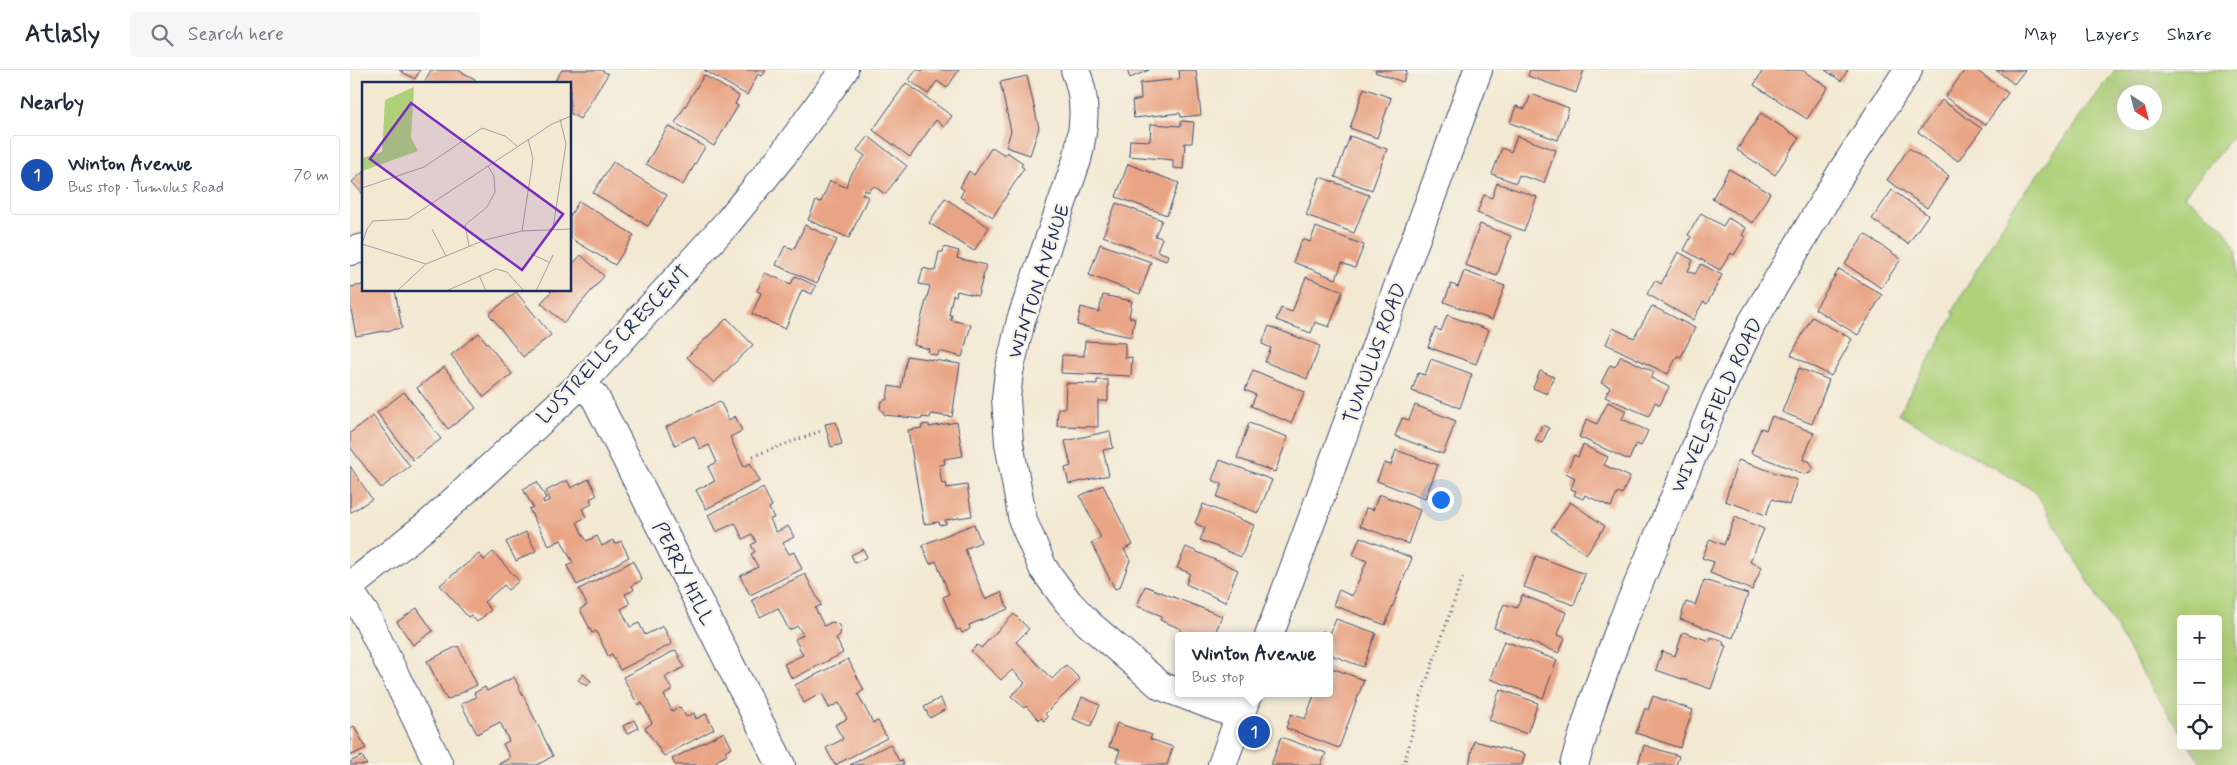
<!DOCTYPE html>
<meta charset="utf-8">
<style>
body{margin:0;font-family:Mynerve,sans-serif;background:#f6f6f7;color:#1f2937}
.controls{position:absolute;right:15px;bottom:15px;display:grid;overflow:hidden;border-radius:5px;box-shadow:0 5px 20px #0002}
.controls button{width:45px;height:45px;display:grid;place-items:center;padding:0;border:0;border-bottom:1px solid #e0e1e3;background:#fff;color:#1f2937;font:25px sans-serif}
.compass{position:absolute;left:1767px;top:15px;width:45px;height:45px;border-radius:50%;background:#fff;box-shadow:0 5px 20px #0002;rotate:144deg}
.you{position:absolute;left:1090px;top:429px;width:18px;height:18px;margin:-12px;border:4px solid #fff;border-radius:50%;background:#1a73e8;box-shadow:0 0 0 8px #1a73e833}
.badge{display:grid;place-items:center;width:32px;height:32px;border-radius:50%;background:#b5179e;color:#fff;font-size:16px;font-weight:700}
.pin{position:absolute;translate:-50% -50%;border:2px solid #fff;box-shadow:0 1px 5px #0006}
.popup{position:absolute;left:825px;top:562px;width:158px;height:65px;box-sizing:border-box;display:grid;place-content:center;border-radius:5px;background:#fff;filter:drop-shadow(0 1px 4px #0005);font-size:16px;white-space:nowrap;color:#747a83}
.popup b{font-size:19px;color:#1f2937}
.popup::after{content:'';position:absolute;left:50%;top:100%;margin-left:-10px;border:10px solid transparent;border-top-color:#fff}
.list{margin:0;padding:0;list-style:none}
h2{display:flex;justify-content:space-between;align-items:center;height:65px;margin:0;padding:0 20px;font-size:21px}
h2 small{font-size:16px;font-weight:400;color:#747a83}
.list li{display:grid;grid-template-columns:32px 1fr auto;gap:15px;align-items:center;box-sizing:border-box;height:80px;margin:0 10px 10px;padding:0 10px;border:1px solid #e0e1e3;border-radius:5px}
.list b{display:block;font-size:19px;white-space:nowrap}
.list p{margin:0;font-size:16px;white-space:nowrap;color:#747a83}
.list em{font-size:16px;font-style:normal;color:#747a83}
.icon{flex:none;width:28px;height:28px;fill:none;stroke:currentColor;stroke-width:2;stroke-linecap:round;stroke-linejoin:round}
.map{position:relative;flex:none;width:1887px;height:695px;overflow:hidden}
header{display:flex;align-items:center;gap:30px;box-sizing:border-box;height:70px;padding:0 25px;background:#fff;border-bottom:1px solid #e0e1e3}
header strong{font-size:24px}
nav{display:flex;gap:28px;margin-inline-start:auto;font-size:18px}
.search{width:350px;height:45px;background:#f6f6f7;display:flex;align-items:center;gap:12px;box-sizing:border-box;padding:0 18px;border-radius:5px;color:#747a83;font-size:19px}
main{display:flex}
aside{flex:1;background:#fff}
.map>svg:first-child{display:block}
.green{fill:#aed079;stroke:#64806c;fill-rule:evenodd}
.building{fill:#e9a485}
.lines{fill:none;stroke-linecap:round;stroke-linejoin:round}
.street-casing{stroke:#3b4b70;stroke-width:30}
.path{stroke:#3b4b70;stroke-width:3;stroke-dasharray:1 4;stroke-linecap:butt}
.street{stroke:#fff;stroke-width:28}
.labels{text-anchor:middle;stroke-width:5;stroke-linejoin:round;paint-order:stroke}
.street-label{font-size:20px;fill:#1b2f5e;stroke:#f7f3e8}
.inset-road{fill:none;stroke:#9d9fa4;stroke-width:1}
.view{fill:#7b2cbf;fill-opacity:0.15;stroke:#7b2cbf;stroke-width:2.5}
.inset-edge{fill:none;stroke:#1b2f5e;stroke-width:2.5}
</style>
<header>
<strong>Atlasly</strong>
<div class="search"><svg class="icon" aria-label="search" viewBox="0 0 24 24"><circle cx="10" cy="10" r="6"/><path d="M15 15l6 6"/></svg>Search here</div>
<nav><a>Map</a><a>Layers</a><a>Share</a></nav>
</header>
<main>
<aside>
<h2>Nearby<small></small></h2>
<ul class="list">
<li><span class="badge" style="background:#1a4fb4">1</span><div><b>Winton Avenue</b><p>Bus stop · Tumulus Road</p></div><em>70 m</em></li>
</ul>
</aside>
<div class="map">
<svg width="1887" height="695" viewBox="0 0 1887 695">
<rect width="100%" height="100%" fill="#f7f3e8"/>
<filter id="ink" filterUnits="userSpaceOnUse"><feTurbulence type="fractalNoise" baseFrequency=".02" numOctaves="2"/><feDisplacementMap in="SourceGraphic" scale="10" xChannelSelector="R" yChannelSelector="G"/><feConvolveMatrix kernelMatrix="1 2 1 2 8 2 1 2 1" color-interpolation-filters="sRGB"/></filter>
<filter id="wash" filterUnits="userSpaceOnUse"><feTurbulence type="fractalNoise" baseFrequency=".0096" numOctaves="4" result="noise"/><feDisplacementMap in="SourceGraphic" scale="20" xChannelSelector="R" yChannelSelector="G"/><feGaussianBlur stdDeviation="1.12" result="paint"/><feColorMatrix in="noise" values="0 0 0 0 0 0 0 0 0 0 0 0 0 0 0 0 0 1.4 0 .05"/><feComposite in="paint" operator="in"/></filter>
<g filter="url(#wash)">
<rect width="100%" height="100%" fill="#f3e9d3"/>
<path class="green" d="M1765,0H1887V61L1834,126L1872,156L1887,181V695H1853L1840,676H1868V549H1831V662L1802,619L1685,421L1548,344L1605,244L1602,242L1662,139ZM1804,22V52H1774V22Z"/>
<g id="blocks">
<g class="building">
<path d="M49,0H70L65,9Z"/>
<path d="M81,0H108L125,9L123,14H73Z"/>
<path d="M212,0H251L258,4L230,49L220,43V14H203Z"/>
<path d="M354,0H416L412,6L408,4L397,25Z"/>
<path d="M566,0H609L597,18L587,11L578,24L559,10Z"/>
<path d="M777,0H799L780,8Z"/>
<path d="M829,0H846L851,45L831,47L830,43L784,48L782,31L791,29L790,13L830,9Z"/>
<path d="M1026,0H1057L1053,12L1025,2Z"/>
<path d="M1180,0H1234L1226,23L1178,6Z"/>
<path d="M1413,0H1452L1478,17L1457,49L1404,15Z"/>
<path d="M1475,0H1498L1491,11Z"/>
<path d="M1615,0H1626L1658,23L1635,55L1595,27Z"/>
<path d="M1646,0H1675L1664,14Z"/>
<path d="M354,5L389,26L385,34L388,36L364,76L325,53Z"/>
<path d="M677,6L689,58L680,85L656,77L661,61L650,12Z"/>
<path d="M556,13L602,46L594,57L586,50L560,87L523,60Z"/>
<path d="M1014,18L1041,28L1027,68L1000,58Z"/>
<path d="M1181,24L1219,38L1208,70L1160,53L1166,36L1175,39Z"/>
<path d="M1592,30L1632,59L1608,91L1568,62Z"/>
<path d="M1411,43L1449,68L1425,105L1387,80Z"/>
<path d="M831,51L844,52L842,73H835L833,99L823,98V90L779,86L780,70L800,71L801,54L831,56Z"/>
<path d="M318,56L355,77L333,115L296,94Z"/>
<path d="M518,66L557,96L535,124L524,116L518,122L515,120L512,124L518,127L499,168L458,150L466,131L471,132L480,111L496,117L499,107L515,86L507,80Z"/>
<path d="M1000,66L1037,79L1022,120L985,107Z"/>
<path d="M1167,66L1206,80L1194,113L1169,105L1166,113L1142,104L1152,78L1161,82Z"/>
<path d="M642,77L655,85L657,82L673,93L671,96L674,98L643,147L610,127L614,120L610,117L619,101L624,105Z"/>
<path d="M1559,78L1599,106L1577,138L1537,110Z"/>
<path d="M263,92L317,125L298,156L243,123Z"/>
<path d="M778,94L829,113L817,145L766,127Z"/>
<path d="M1379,99L1420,123L1403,153L1362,129Z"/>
<path d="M14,101V125L2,112Z"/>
<path d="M970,107L1019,125L1004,163L956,145Z"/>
<path d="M1147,113L1187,127L1174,161L1127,143L1134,125L1142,128Z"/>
<path d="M1542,120L1578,145L1558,174L1522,149Z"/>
<path d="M595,128L639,157L624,181L579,153Z"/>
<path d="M229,131L284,165L265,195L220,168V146Z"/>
<path d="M766,133L812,150L805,166L812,168L807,181L818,185L816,191L753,166Z"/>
<path d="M1351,143L1373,156L1378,148L1396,158L1392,165L1395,167L1384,185L1381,183L1370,200L1334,180L1341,167L1338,165Z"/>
<path d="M1130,154L1161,166L1147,206L1115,195Z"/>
<path d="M455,155L487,170L467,213L426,195L435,176L444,179Z"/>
<path d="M966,157L1014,175L1005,198L992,193L986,209L943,192L952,169L960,172Z"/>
<path d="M1515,164L1551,189L1531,218L1495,194Z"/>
<path d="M750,174L801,192L790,224L739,205Z"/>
<path d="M594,177L609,181L607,188L636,195L628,226L607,221L606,226L603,225L601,234L599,245H602L601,250L621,255L612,287L589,281L588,286L578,283L579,279L564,275L580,216L569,214L573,198L585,201L589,182H593Z"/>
<path d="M1328,182L1343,190L1338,201L1345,204L1351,194L1372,205L1357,234L1353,232L1343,250L1297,224L1305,210L1311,214Z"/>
<path d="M231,185L254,206L214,253L191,233L201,222L199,220H220V195L221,196Z"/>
<path d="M1489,199L1532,225L1508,265L1465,239Z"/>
<path d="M1114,201L1155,216L1142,250L1094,232L1101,214L1108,217Z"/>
<path d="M415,203L441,214L445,206L466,216L462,224L452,220L435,259L402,244L411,223L407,221Z"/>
<path d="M956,207L993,221L979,257L965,252L961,263L926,250L931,238L942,242Z"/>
<path d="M14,215V220H45L52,258L6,266L0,234V217Z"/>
<path d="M166,222L201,265L173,287L139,244Z"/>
<path d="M753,225L782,231L779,247L785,249L781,267L727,255L731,237L749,242Z"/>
<path d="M1302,236L1345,258L1331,287L1327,286L1318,304L1256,274L1263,258L1284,268Z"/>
<path d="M1097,245L1139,260L1126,294L1078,277L1085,258L1091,261Z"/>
<path d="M1462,247L1502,269L1481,306L1441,285Z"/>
<path d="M377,248L403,275L364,313L337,287Z"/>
<path d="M919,256L970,276L957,309L915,292L921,278L912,274Z"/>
<path d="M129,263L162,304L134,327L101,285Z"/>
<path d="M735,271L775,273V288L782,287L781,306L711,303L712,285L734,286Z"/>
<path d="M557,286L610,294L602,347L581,344L580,348L572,347V349L535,345L530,338L531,332L537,329L539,316L551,318Z"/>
<path d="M1271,286L1304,302L1301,308L1319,317L1310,335L1305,332L1299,346L1255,327L1260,317L1251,313L1260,295L1265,297Z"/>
<path d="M1081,289L1122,304L1110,338L1062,321L1068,303L1075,305Z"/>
<path d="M94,297L126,338L98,359L67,318Z"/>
<path d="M1449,298L1479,310L1462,354L1432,342Z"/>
<path d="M903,300L955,322L941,353L901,336L906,325L895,320Z"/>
<path d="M1190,301L1204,307L1197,324L1183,318Z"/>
<path d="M747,310H758V331H748V357L707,356L708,338H715L716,313L747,314Z"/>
<path d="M54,322L91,369L63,390L27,343Z"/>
<path d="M370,331L379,350L385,346L392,361L380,367L394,397L400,393L410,411L356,439L346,420L365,411L358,397L367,392L365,388L359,375L350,379L344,366L325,375L316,357Z"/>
<path d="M1258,332L1276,341L1272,349L1298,361L1291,376L1286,374L1279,390L1229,367L1237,349L1247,354Z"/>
<path d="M1065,335L1106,351L1093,384L1045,366L1052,348L1059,350Z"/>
<path d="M23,346L60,396L31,418L0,377V363Z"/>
<path d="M1422,346L1464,363L1453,390L1459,391L1463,397L1460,402L1454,404L1401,383L1411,358L1416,360Z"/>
<path d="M486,352L492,374L481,377L475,354Z"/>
<path d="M607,352L613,386L594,389L595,394L589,395L592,414L596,413L597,418L617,415L622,446L595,450L596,454L590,455L589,452L574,454L558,360L572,358V355L579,354V357Z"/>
<path d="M899,353L938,367L925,402L887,388Z"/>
<path d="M1192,355L1199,358L1192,373L1185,370Z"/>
<path d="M760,361L763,378L753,380L759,405L719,414L715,398L721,396L715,371Z"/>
<path d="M1233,375L1258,387L1254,395L1280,407L1272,424L1268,422L1261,437L1235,425L1233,429L1224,425L1226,421L1221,419L1225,408L1216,403L1224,385L1228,387Z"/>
<path d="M1046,380L1088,395L1075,429L1027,411L1034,393L1041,395Z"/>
<path d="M870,390L922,410L908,443L867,427L872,414L862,410Z"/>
<path d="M1388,390L1447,410L1439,435L1422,429L1416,445L1375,431Z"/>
<path d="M0,396L22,429L0,443Z"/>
<path d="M239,409L247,425L240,429L242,434L232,439L236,447L227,452L233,465L237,471L247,466L252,476L263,470L265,474L271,471L279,487L227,515L217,496L223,493L211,470L199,476L179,439L183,437L173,419L187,412L196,428L193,430L194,433L200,430L196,421L217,410L221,418Z"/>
<path d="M753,415L783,475L774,479L780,490L770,517L765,519L741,473L751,468L730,426Z"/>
<path d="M413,418L422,436L419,438L424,448L420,449L426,462L438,456L444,467L433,473L439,484L444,482L452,499L400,525L390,506L408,497L401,484L405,482L401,475L406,472L402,464L393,469L385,453L366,462L358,445Z"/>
<path d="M1029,424L1070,440L1058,474L1010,456L1016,438L1023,440Z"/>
<path d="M1220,432L1255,456L1236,484L1201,460Z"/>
<path d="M853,434L904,455L891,487L850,470L855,458L845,453Z"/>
<path d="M1385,447L1414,459L1400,492L1412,497L1402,520L1360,503L1364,492L1352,488L1360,469L1374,475Z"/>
<path d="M624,454L631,472L615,479L624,502L635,529L651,522L658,539L619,555L620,559L612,563L610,559L607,560L593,527L599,524L586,491L580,494L572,475Z"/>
<path d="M176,462L186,481L166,491L156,472Z"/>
<path d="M1010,467L1062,488L1035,555L983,535L989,520L1002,526L1017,491L1003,485Z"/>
<path d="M836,477L888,500L875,532L836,514L840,503L827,498Z"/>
<path d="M513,479L517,487L505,493L501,485Z"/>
<path d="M143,482L169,511L158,520L154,515L134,532L141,540L127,552L121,545L118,547L90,515L129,484L134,490Z"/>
<path d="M1186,486L1235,504L1224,535L1174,517Z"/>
<path d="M283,491L292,510L282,515L284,520L275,524L280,534L271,539L280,557L289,553L295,565L313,556L322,574L270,600L262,584L258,586L246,561L242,563L230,539L237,535L229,519Z"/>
<path d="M455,504L471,535L465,538L474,556L482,552L488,554L491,559L490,565L486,568L493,583L442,609L434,594L453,585L445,569L453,565L448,556L439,560L428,538L410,547L402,530Z"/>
<path d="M1354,510L1398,524L1383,568L1330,549L1336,532L1345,535Z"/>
<path d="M795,516L872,546L864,566H834L829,564L831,559L810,550L812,546L787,536Z"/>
<path d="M1172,525L1216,542L1208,565L1215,568L1209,583L1144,558L1154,534L1167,538Z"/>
<path d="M67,538L83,561L63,575L47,552Z"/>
<path d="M664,544L679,559L666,572L702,609L716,595L730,609L695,644L698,647L694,651L691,648L689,650L676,636L674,638L661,626L675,613L662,600L651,610L621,581L627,575L631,578Z"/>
<path d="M986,549L1026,563L1013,597L979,584V566H970L972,561L980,564Z"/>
<path d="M1333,562L1360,571L1361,567L1374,572L1373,575L1376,576L1361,619L1306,600L1312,581L1325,586Z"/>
<path d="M1154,571L1207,590L1193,628L1140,609Z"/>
<path d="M108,576L127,615L97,630L77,591Z"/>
<path d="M326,580L334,597L315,607L322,620L314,625L322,641L330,637L336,647L344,643L346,649L356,644L364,659L314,686L295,658L302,653L292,633L288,635L273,607Z"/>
<path d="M498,589L514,620L508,624L523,653L528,651L537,668L485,695L476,678L493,669L485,655L497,649L489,633L479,638L472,623L454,633L445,615Z"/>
<path d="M979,597L1014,610L989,678L936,658L941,644L955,649L965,623H979Z"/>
<path d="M233,604L241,611L237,616L228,610Z"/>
<path d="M164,607L203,686L187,695H147L160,688L153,674L159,671L150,652L127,664L111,634L126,627L124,623L135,617L137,621Z"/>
<path d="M1150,619L1188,633L1177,664L1139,650Z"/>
<path d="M1303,626L1343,640L1330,678L1286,663L1295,638L1298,640Z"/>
<path d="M732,627L750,635L741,656L723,649Z"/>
<path d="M590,628L596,639L580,648L574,637Z"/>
<path d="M284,650L288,658L277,664L273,656Z"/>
<path d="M767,653L802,665L800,669L823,677L817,695H775L766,691L770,680L759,677Z"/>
<path d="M4,656L16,678L0,686V658Z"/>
<path d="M374,662L382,678L375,681L377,685L366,691L369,695H325L322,689Z"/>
<path d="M931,667L976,683L971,695H921Z"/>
<path d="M1124,671L1175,684L1172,695H1119Z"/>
<path d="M540,674L549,691L552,690L554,695H500Z"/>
<path d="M1294,675L1329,686L1326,695H1288Z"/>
<path d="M12,686L17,695H0V692Z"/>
</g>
</g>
</g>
<g filter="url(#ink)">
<use href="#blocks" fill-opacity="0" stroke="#3b4b70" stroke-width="1"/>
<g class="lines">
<defs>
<g id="street">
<path d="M725,0C738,30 734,59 727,90L671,250L659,302L656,328L659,373L673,451L693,498L718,532L739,554L811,616L890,646"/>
<path d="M0,181L14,178"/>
<path d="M231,314L245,327L431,695"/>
<path d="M0,516L81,452L231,314L378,152L432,86L494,0"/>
<path d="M0,522L15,544L89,695"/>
<path d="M919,566L1128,0"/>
<path d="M872,695L898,623"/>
<path d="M1224,695L1244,629L1272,553L1366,329L1402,253L1493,100L1558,0"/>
</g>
</defs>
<use href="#street" class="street-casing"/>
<g class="path">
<path d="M403,386L471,361"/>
<path d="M1054,695L1071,627L1113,506"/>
</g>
<use href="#street" class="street"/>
</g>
</g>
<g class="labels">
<g class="street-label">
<text transform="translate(688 211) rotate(-72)" y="7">WINTON AVENUE</text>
<text transform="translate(263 274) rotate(-46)" y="7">LUSTRELLS CRESCENT</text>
<text transform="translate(1024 283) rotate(-70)" y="7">TUMULUS ROAD</text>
<text transform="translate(1366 335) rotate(-65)" y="7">WIVELSFIELD ROAD</text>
<text transform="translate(334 503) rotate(63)" y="7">PERRY HILL</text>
</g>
</g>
<g transform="translate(12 12)">
<rect width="209" height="209" fill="#f3e9d3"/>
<path d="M52,5L49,55L56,69L0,89V76L20,70L23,18Z" fill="#aed079"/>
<path class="inset-road" d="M0,106L62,85L120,46L143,54L155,64M191,146L204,62L198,37M70,147L84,174M160,149L171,77L166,57M0,162L5,147L11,139L46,137L190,42L209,34M0,162L64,182M107,164L103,143L125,125L133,110L132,94L126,84M169,172L187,180M117,193L124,209M35,209L64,182L123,158L160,149L209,147M84,209L134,187L145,190L162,209M174,209L191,173"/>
<path class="view" d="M49,21L201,132L160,188L8,77Z"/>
<rect width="209" height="209" class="inset-edge"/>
</g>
</svg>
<div class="controls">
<button>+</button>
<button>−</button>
<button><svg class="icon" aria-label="locate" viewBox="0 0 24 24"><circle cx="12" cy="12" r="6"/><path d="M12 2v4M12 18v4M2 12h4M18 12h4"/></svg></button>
</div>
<svg class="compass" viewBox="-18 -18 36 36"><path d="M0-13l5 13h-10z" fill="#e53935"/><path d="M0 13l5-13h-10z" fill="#747a83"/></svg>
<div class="you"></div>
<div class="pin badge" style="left:904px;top:662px;background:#1a4fb4">1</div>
<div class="popup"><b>Winton Avenue</b>Bus stop</div>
</div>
</main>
